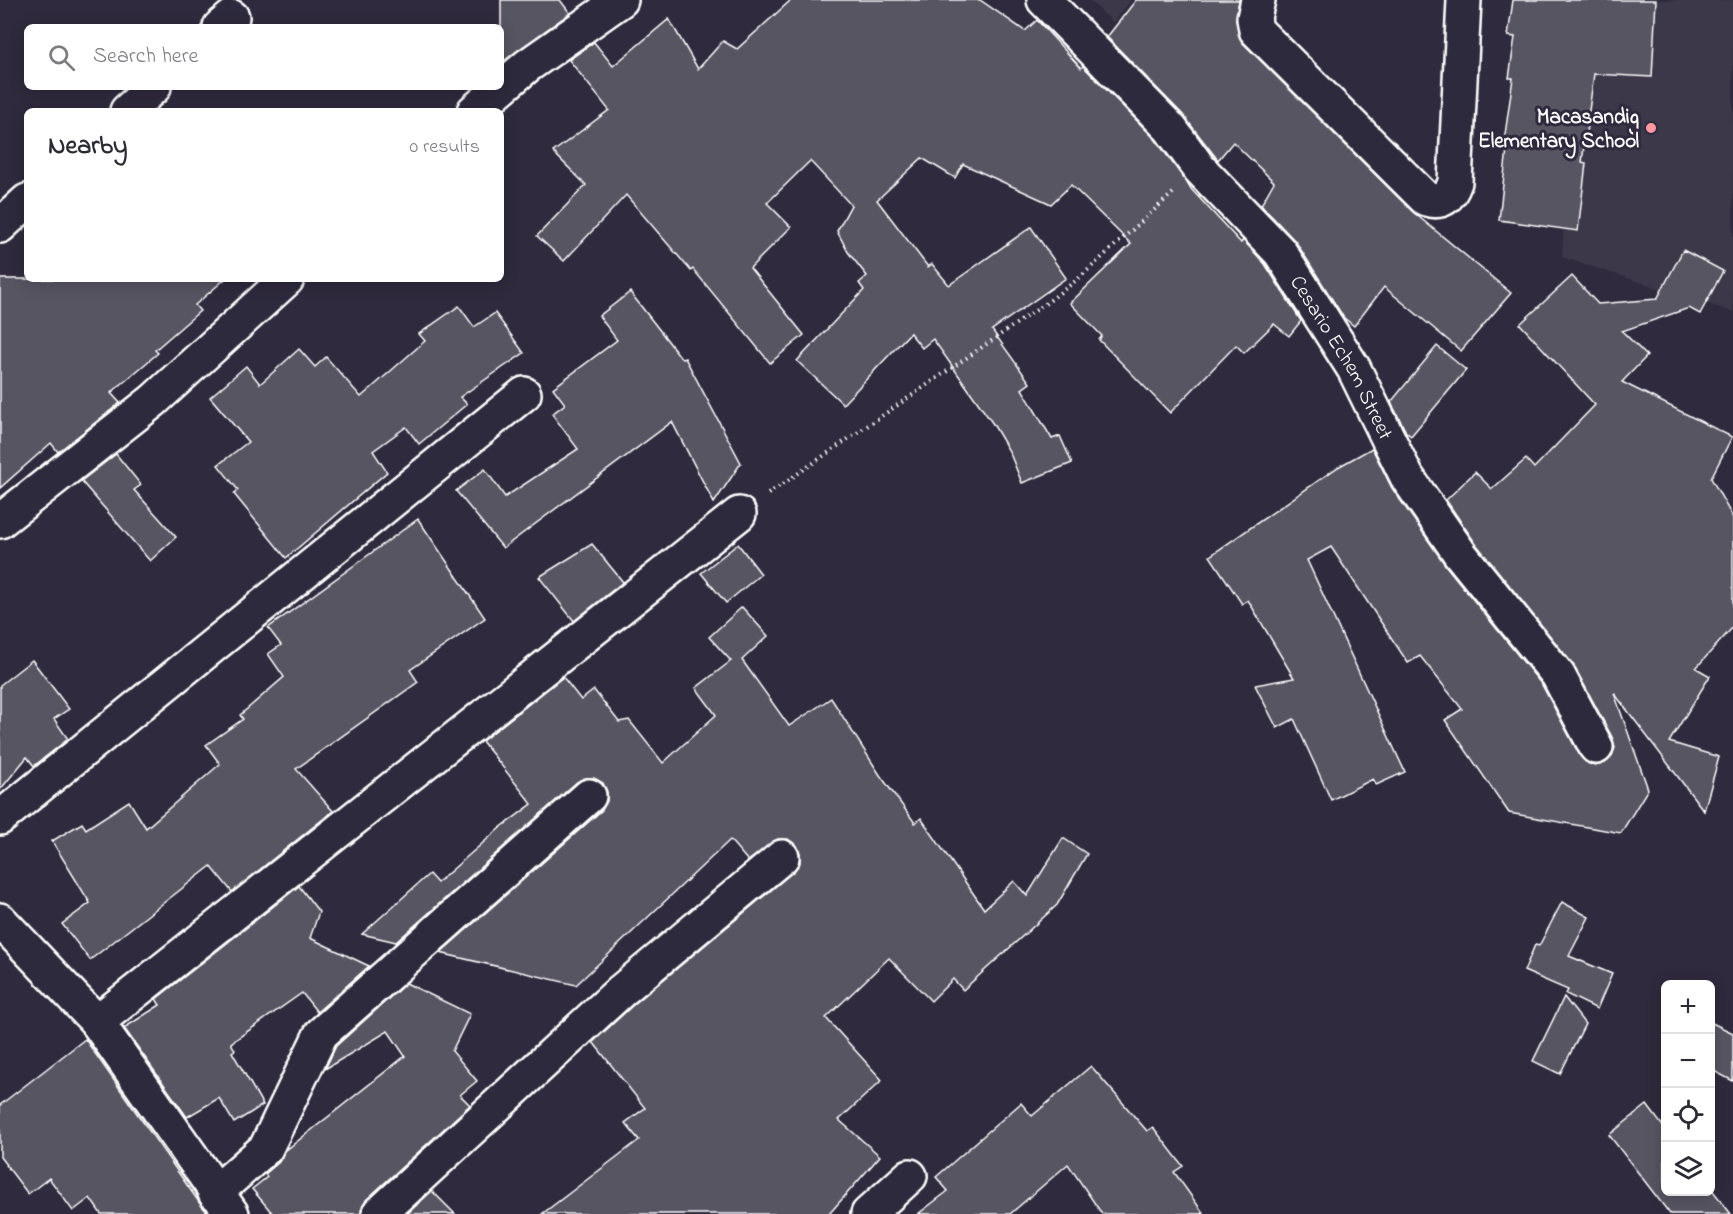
<!DOCTYPE html>
<meta charset="utf-8">
<style>
body{margin:0;font-family:"Indie Flower",sans-serif;background:#f7f7f7;color:#2b2b33}
.controls{position:absolute;right:18px;bottom:18px;display:grid;overflow:hidden;border-radius:9px;box-shadow:0 3px 15px #0003}
.controls button{width:54px;height:54px;display:grid;place-items:center;padding:0;border:0;border-bottom:2px solid #e1e1e2;background:#fff;color:#2b2b33;font:30px sans-serif}
.list{margin:0;padding:0;list-style:none}
h2{display:flex;justify-content:space-between;align-items:center;height:78px;margin:0;padding:0 24px;font-size:26px}
h2 small{font-size:20px;font-weight:400;color:#7c7c81}
.icon{flex:none;width:33px;height:33px;fill:none;stroke:currentColor;stroke-width:2;stroke-linecap:round;stroke-linejoin:round}
.map{position:relative;flex:none;width:1733px;height:1214px;overflow:hidden}
.search{position:absolute;background:#fff;box-shadow:0 3px 15px #0003;left:24px;top:24px;width:480px;height:66px;display:flex;align-items:center;gap:15px;box-sizing:border-box;padding:0 21px;border-radius:9px;color:#7c7c81;font-size:22px}
.panel{position:absolute;background:#fff;box-shadow:0 3px 15px #0003;left:24px;top:108px;width:480px;height:174px;border-radius:9px}
.map>svg:first-child{display:block}
.built{fill:#3c3749}
.building{fill:#595564;stroke:#fff;stroke-width:1.5}
.lines{fill:none;stroke-linecap:round;stroke-linejoin:round}
.street-casing{stroke:#fff;stroke-width:38}
.path{stroke:#fff;stroke-width:4;stroke-dasharray:1.5 4.5;stroke-linecap:butt}
.street{stroke:#2f2a3d;stroke-width:33}
.poi-dot{fill:#ff9aa2;stroke:#2f2a3d;stroke-width:2}
.labels{text-anchor:middle;stroke-width:6;stroke-linejoin:round;paint-order:stroke}
.poi-label{font-size:21px;font-weight:bold;fill:#fff;stroke:#2f2a3d;text-anchor:end}
.street-label{font-size:21px;fill:#fff;stroke:#2f2a3d}
</style>
<div class="map">
<svg width="1733" height="1214" viewBox="0 0 1733 1214">
<rect width="100%" height="100%" fill="#2f2a3d"/>
<filter id="ink" filterUnits="userSpaceOnUse"><feTurbulence type="fractalNoise" baseFrequency=".0167" numOctaves="2"/><feDisplacementMap in="SourceGraphic" scale="12" xChannelSelector="R" yChannelSelector="G"/><feConvolveMatrix kernelMatrix="1 2 1 2 8 2 1 2 1" color-interpolation-filters="sRGB"/></filter>
<g filter="url(#ink)">
<g class="built">
<path d="M1089,0H1131L1113,22Z"/>
<path d="M1577,0H1733V312L1562,257Z"/>
</g>
<g class="building">
<path d="M501,0H560L570,13L501,63Z"/>
<path d="M791,0H980L1025,31L1037,20L1081,68L1083,66L1156,140L1192,190L1241,243L1243,240L1265,264L1301,321L1289,336L1274,324L1244,353L1236,345L1170,413L1099,340L1102,336L1070,303L1131,244L1071,185L1051,204L963,164L955,178L922,158L877,200L928,267L932,264L949,285L1031,227L1066,278L992,330L1030,383L1022,389L1052,439L1060,436L1072,463L1022,483L1009,451L993,424L933,339L922,348L910,333L843,404L797,361L864,290L859,283L867,276L848,252L837,231L851,205L810,161L767,203L791,227L750,268L804,335L770,363L693,269L691,271L626,195L564,261L537,236L586,185L553,152L609,110L569,60L594,42L613,66L669,19L698,69L723,41L737,49Z"/>
<path d="M1136,0H1239L1236,21L1243,43L1413,212L1511,293L1461,351L1384,287L1354,326L1344,318L1296,242L1261,205L1274,182L1233,142L1218,160L1183,115L1107,37Z"/>
<path d="M1513,0H1656L1652,77L1594,74L1582,162L1586,163L1578,231L1499,220L1507,149H1503L1513,78H1509L1515,37L1508,36Z"/>
<path d="M1683,250L1723,271L1700,314L1689,308L1622,331L1647,356L1622,382L1732,437L1711,478L1733,518V627L1696,668L1710,676L1669,742L1719,757L1704,811L1614,693L1648,789L1621,833L1509,813L1445,720L1462,709L1420,656L1408,663L1331,547L1307,560L1405,772L1376,785L1373,779L1331,800L1294,719L1277,728L1255,685L1294,678L1248,600L1242,604L1210,556L1338,467L1372,448L1392,488L1446,566L1542,685L1580,756L1586,762L1595,766L1605,763L1611,757L1615,748L1613,739L1574,666L1476,544L1446,500L1475,472L1492,489L1526,459L1534,468L1595,405L1520,324L1572,276L1598,304L1657,299Z"/>
<path d="M0,279H225L195,305L200,311L155,350L158,353L111,393L120,403L58,452L51,443L0,488Z"/>
<path d="M630,292L682,359L685,358L741,463L714,503L672,422L503,548L456,491L485,469L505,497L578,449L552,414L565,404L553,388L617,340L599,316Z"/>
<path d="M459,306L474,327L495,313L524,353L460,397L467,404L419,444L406,427L373,451L387,472L286,558L234,494L238,490L218,465L248,442L210,397L246,366L260,384L299,349L315,367L326,357L361,397L425,341L419,334Z"/>
<path d="M1437,346L1466,370L1411,436L1406,432L1391,402Z"/>
<path d="M116,454L141,485L134,490L176,537L150,561L81,481Z"/>
<path d="M418,519L485,618L410,670L418,682L296,769L333,811L232,892L211,866L90,960L62,924L90,903L52,841L82,823L86,829L129,801L146,828L220,764L206,745L243,719L240,715L284,677L268,654L281,645L268,628Z"/>
<path d="M592,544L623,582L574,621L539,577Z"/>
<path d="M738,544L761,574L726,603L701,573Z"/>
<path d="M742,607L768,636L742,660L789,726L831,698L880,775L915,823L921,818L984,909L1014,881L1027,896L1063,838L1087,854L1057,905L963,990L953,979L931,1001L889,958L826,1018L882,1080L839,1120L880,1156L829,1214H542L639,1140L625,1123L645,1108L593,1042L633,1005L794,871L800,863V853L797,846L788,839H778L748,861L730,840L576,985L440,953L602,810L607,801V792L603,783L594,778H586L577,782L396,942L362,934L429,874L437,883L500,828L532,804L482,741L563,677L581,700L594,690L619,722L629,720L663,763L716,715L696,688L731,661L709,637Z"/>
<path d="M32,660L69,709L54,719L68,739L34,766L27,757L0,790V685Z"/>
<path d="M299,886L319,912L310,938L369,966L317,1012L302,993L231,1043L235,1050L232,1052L263,1105L234,1123L219,1098L187,1117L124,1028L160,1005L156,999Z"/>
<path d="M1562,902L1589,917L1569,956L1612,974L1597,1009L1566,994L1568,990L1524,971L1535,945L1539,946Z"/>
<path d="M406,983L470,1014L452,1051L477,1081L460,1095L470,1105L366,1200L361,1214H273L252,1189L267,1177L265,1174L279,1162L285,1151L405,1056L388,1031L325,1069L336,1046Z"/>
<path d="M1564,997L1585,1024L1560,1074L1533,1061Z"/>
<path d="M1710,1022L1733,1033V1081L1710,1069Z"/>
<path d="M85,1039L201,1205L209,1214H101L90,1198L73,1211L49,1178L28,1194L0,1157V1105Z"/>
<path d="M1091,1066L1147,1131L1153,1127L1183,1166L1174,1172L1204,1214H1102L1068,1164L1010,1214H918L948,1191L936,1177L1021,1103L1032,1116Z"/>
<path d="M1647,1105L1665,1129V1191H1710V1187L1731,1214H1670L1609,1135Z"/>
<path d="M432,1191L455,1214H407Z"/>
</g>
<g class="lines">
<defs>
<g id="street">
<path id="s1" d="M1044,0L1170,128L1200,169L1280,252L1354,369L1407,477L1461,555L1558,675L1596,747"/>
<path d="M1258,0L1254,18L1256,30L1426,199C1442,204 1450,197 1455,182L1464,0"/>
<path d="M220,27L232,17"/>
<path d="M127,111L154,87"/>
<path d="M474,111L527,66L621,0"/>
<path d="M0,226L27,201"/>
<path d="M0,521L153,401L287,279"/>
<path d="M0,818L524,394"/>
<path d="M0,920L97,1022L232,1214"/>
<path d="M97,1022L739,514"/>
<path d="M215,1193L266,1148L321,1034L589,796"/>
<path d="M379,1214L621,991L782,857"/>
<path d="M868,1214L910,1176"/>
</g>
</defs>
<use href="#street" class="street-casing"/>
<path class="path" d="M768,494L1045,304L1078,279L1173,193"/>
<use href="#street" class="street"/>
</g>
</g>
<circle class="poi-dot" cx="1651" cy="128" r="6"/>
<g class="labels">
<g class="poi-label">
<text x="1639" y="123">Macasandig<tspan x="1639" dy="24">Elementary School</tspan></text>
</g>
<g class="street-label">
<text dy="7" stroke="none"><textPath href="#s1" startOffset="468">Cesario Echem Street</textPath></text>
</g>
</g>
</svg>
<div class="controls">
<button>+</button>
<button>−</button>
<button><svg class="icon" aria-label="locate" viewBox="0 0 24 24"><circle cx="12" cy="12" r="6"/><path d="M12 2v4M12 18v4M2 12h4M18 12h4"/></svg></button>
<button><svg class="icon" aria-label="layers" viewBox="0 0 24 24"><path d="M12 4l9 5-9 5-9-5zM3 14l9 5 9-5"/></svg></button>
</div>
<div class="search"><svg class="icon" aria-label="search" viewBox="0 0 24 24"><circle cx="10" cy="10" r="6"/><path d="M15 15l6 6"/></svg>Search here</div>
<section class="panel">
<h2>Nearby<small>0 results</small></h2>
<ul class="list">
</ul>
</section>
</div>
